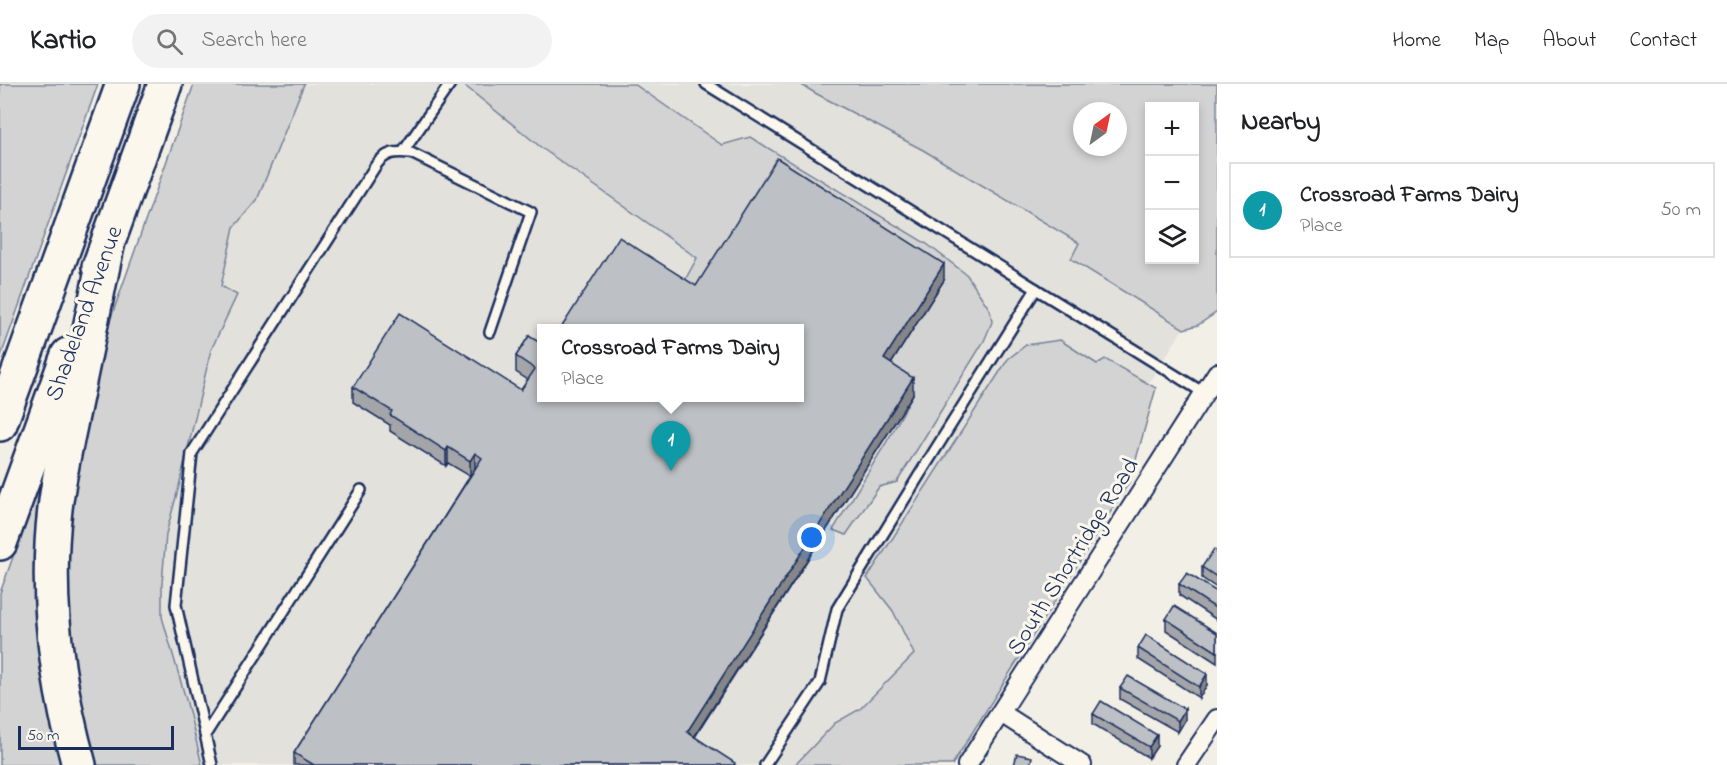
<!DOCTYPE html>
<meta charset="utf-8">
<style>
body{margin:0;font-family:"Indie Flower",sans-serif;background:#f2f2f2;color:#202124}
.controls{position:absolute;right:18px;top:18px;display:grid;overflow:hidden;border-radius:0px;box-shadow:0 3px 9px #0003}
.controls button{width:54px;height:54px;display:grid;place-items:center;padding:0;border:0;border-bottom:2px solid #e0e0e0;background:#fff;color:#202124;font:30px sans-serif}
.compass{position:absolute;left:1073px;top:18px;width:54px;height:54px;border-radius:50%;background:#fff;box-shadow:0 3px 9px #0003;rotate:33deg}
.scale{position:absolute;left:18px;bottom:15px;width:156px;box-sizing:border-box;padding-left:6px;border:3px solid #1b2f5e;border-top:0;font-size:16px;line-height:21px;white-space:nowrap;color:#1b2f5e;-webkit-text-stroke:4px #fbf7ec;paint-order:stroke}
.you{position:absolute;left:812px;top:454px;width:21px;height:21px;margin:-15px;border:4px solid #fff;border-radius:50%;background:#1a73e8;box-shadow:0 0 0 9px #1a73e833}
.badge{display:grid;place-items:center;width:39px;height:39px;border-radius:50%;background:#7c3aed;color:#fff;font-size:20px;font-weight:700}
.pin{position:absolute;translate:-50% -50px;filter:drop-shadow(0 2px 3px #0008)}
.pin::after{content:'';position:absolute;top:32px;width:21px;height:18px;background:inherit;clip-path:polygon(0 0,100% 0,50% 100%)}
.popup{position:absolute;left:537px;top:240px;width:267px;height:78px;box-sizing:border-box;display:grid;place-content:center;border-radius:0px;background:#fff;filter:drop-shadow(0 2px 4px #0005);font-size:20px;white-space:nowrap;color:#757577}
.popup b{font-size:22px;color:#202124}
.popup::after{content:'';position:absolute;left:50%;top:100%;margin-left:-12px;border:12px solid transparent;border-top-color:#fff}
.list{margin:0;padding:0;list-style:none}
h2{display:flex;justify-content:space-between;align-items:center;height:78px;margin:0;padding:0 24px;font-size:26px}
h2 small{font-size:20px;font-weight:400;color:#757577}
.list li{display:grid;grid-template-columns:39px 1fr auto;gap:18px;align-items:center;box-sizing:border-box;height:96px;margin:0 12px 12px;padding:0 12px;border:2px solid #e0e0e0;border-radius:0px}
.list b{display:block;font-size:22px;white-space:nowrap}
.list p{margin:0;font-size:20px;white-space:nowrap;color:#757577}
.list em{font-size:20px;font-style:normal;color:#757577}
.icon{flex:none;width:33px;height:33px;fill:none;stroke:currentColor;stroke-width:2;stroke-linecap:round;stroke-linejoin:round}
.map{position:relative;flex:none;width:1217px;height:681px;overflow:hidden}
header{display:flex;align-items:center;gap:36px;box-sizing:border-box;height:84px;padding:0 30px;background:#fff;border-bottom:2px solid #e0e0e0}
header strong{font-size:28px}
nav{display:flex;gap:33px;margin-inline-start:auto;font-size:21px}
.search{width:420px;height:54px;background:#f2f2f2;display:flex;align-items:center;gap:15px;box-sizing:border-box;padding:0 21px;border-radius:33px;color:#757577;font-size:22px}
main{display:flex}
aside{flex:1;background:#fff}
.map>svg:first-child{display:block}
.built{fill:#e2e1dc;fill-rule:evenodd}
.green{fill:#d2d3d2;stroke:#768198;stroke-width:1.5;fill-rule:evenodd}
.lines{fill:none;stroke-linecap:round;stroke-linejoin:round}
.lane-casing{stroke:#1b2f5e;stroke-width:14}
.street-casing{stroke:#1b2f5e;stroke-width:22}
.highway-casing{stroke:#1b2f5e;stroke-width:38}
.lane{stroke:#fbf7ec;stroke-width:9}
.street{stroke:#fbf7ec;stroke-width:18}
.highway{stroke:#fbf7ec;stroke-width:33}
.wall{fill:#a3a5a9;stroke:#1b2f5e;stroke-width:1.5}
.shaded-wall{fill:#848689;stroke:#1b2f5e;stroke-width:1.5}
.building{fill:#bdc0c4;stroke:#1b2f5e;stroke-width:1.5}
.labels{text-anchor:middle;stroke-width:6;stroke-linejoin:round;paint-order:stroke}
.street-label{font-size:24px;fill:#1b2f5e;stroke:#fbf7ec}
</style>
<header>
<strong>Kartio</strong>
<div class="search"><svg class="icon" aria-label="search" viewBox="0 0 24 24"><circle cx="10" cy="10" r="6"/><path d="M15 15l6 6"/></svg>Search here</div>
<nav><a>Home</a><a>Map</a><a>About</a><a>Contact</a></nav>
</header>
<main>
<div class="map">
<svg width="1217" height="681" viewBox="0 0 1217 681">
<rect width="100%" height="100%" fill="#f2efe6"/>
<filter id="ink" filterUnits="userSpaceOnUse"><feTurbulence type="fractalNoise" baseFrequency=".0167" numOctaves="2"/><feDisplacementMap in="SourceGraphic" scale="12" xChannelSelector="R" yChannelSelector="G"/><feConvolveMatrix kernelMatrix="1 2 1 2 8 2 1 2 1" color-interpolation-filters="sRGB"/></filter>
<g filter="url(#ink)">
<path class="built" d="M254,0H846L1197,223L907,681H161L122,467ZM542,244H800V314H542Z"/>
<g class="green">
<path d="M0,0H98L0,275Z"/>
<path d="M194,0H304L257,116L234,143L221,202L237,211L211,266L179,402L166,450L162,500V533L187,619L202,681H91L67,561L65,456L95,279Z"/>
<path d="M467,0H634L722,61L750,53L927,160L967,191L990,226L992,238L984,257L897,398L879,403L846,451L833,446L892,349L913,310L884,291L944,196L696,218L679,207L697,174L543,65L465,2Z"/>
<path d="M800,0H1217V228L1198,241L1184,245L1071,175L1079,159L923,66L815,9ZM1150,22H1194V176H1150ZM1082,27H1118V63H1082Z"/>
<path d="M1060,256L1097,280L1105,275L1156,304L1130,397L952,681H795L835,639L860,625L914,570L893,527L867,494L1008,275L1026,261Z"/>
<path d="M35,393L50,397L69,681H0V509L13,473L6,470Z"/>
</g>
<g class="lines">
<defs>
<g id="lane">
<path d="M706,0L1036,205L920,390L837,525L820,598L765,681"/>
<path d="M403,68L450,0"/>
<path d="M1036,205L1204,309"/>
<path d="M205,651L361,406"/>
<path d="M212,681L176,521L192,369L376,81C387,67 395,68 411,69L531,128L490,248"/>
</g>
<g id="street">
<path d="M1001,629L1082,681"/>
<path d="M967,681L1217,289"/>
<path d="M1186,681L1217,635"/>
</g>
<g id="highway">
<path d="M99,183L165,0"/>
<path d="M0,340L123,0"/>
<path d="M0,459L68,271"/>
<path d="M79,681C56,598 45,510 55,425C59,390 67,356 74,322C85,269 96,215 107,162"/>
</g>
</defs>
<use href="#lane" class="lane-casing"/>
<use href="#street" class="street-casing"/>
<use href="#highway" class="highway-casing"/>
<use href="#lane" class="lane"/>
<use href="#street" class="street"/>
<use href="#highway" class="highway"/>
</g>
<g class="wall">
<path d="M944,196L891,280L913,310L695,653L735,681H294V669L470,392L448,379L446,382L390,347V341L353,318V303L521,306L528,296L516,288V272L529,252L542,314L696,202Z"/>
<path d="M1217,467V504L1202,494V483Z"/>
<path d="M1179,500L1217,508V536L1179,511Z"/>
<path d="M1166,535L1217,549V579L1166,546Z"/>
<path d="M1138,564L1207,601L1199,614L1138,575Z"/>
<path d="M1120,604L1185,636L1178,648L1120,615Z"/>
<path d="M1093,630L1157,662L1149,674L1093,640Z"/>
</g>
<g class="shaded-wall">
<path d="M944,180V196L884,291V275Z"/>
<path d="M913,294V310L687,664V648Z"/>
<path d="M448,363V379L446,382V367Z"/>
<path d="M475,369V385L470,392V377Z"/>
<path d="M1207,590V601L1199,614V603Z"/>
<path d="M1185,625V636L1178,648V637Z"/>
<path d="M1157,651V662L1149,674V663Z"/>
</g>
<g class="building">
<path d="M777,74L944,180L884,275L913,294L687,648L735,679L734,681H314L294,669L482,374L475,369L470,377L448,363L446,367L390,331L392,327L353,303L400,229L521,306L535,285L516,272L529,252L542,260V314H800V244H561L619,153L696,202Z"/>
<path d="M1214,465L1217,467V493L1202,483Z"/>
<path d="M1187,489L1217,508V525L1179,500Z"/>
<path d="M1174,522L1217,549V568L1166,535Z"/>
<path d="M1146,551L1207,590L1199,603L1138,564Z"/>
<path d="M1128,592L1185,625L1178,637L1120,604Z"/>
<path d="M1101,617L1157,651L1149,663L1093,630Z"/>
<path d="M1017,670L1032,673L1030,681H1014Z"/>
</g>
</g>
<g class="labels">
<g class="street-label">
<text transform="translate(83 229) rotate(-70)" y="8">Shadeland Avenue</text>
<text transform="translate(1072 472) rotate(-58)" y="8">South Shortridge Road</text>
</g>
</g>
</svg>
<div class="controls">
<button>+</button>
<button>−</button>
<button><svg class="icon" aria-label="layers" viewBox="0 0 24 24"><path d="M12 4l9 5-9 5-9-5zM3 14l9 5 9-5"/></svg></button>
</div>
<svg class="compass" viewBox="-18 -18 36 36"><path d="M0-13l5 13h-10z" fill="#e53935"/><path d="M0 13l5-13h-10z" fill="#757577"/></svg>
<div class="scale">50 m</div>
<div class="you"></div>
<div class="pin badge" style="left:671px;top:387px;background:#0f9aa8">1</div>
<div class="popup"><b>Crossroad Farms Dairy</b>Place</div>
</div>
<aside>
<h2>Nearby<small></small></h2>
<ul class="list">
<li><span class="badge" style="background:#0f9aa8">1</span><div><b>Crossroad Farms Dairy</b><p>Place</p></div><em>50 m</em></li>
</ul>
</aside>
</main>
